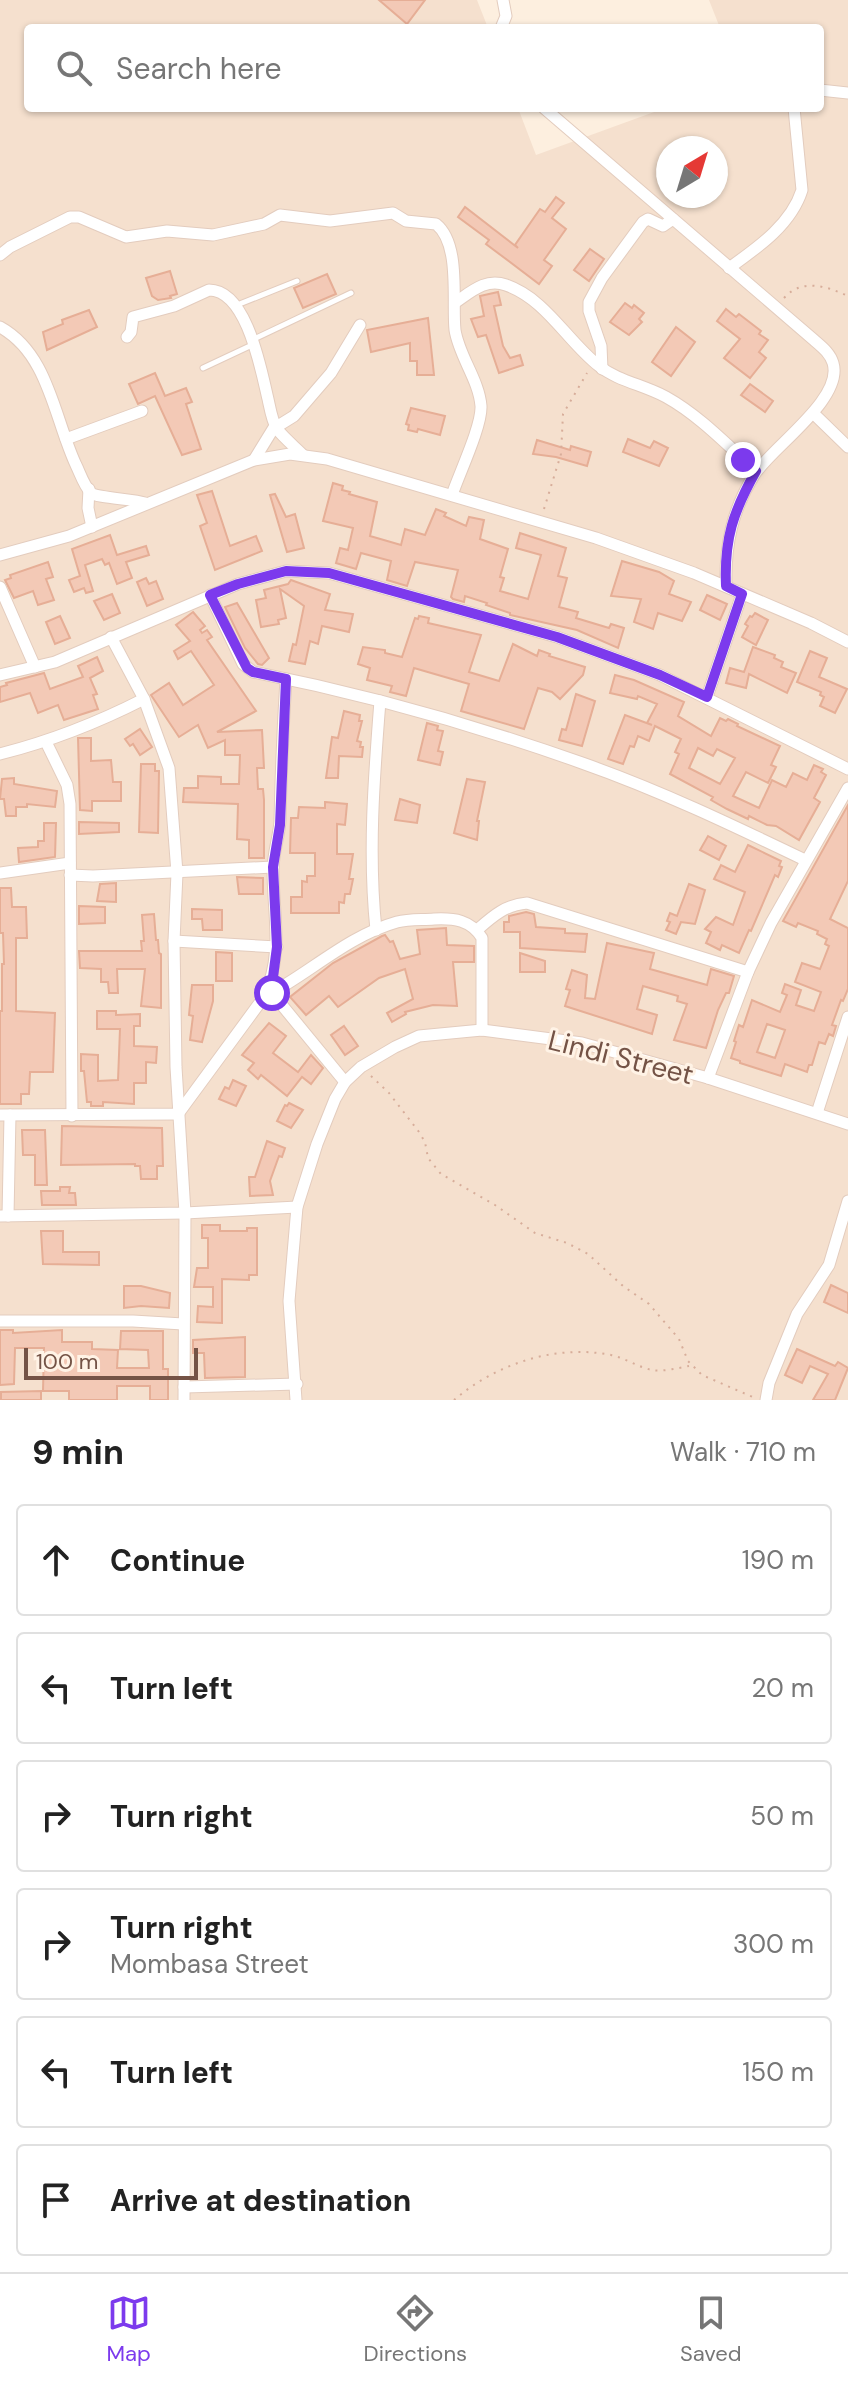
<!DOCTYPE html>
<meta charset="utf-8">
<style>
body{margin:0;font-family:"DM Sans",sans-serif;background:#f2f2f2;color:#222}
.compass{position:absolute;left:656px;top:136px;width:72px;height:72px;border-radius:50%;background:#fff;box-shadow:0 2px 6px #0004;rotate:38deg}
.scale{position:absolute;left:24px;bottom:20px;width:174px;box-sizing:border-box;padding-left:8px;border:4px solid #745346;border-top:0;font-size:22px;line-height:28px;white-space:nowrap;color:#745346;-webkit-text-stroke:6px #fff3e6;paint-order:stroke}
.stop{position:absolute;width:24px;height:24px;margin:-18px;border:6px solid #7c3aed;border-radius:50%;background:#fff}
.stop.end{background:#7c3aed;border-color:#fff;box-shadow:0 2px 8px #0008}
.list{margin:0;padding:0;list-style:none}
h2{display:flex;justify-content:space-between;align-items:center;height:104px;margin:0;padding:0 32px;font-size:34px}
h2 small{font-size:26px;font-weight:400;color:#767676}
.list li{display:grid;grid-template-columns:52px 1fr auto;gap:24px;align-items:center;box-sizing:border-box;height:112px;margin:0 16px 16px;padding:0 16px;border:2px solid #e0e0e0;border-radius:8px}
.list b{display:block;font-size:30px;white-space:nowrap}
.list p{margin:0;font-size:26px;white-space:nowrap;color:#767676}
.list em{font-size:26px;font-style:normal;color:#767676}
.icon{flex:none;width:44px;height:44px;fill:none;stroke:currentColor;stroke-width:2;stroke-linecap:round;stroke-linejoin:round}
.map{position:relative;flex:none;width:848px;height:1400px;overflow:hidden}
.search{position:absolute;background:#fff;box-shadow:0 2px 6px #0004;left:24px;right:24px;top:24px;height:88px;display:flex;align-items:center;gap:20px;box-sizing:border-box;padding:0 28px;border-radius:8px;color:#767676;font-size:30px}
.sheet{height:872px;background:#fff}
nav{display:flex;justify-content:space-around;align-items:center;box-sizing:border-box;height:112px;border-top:2px solid #e0e0e0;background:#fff;font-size:22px;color:#767676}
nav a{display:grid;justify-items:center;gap:4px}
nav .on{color:#7c3aed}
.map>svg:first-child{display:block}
.residential{fill:#f5e0ce;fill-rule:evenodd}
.building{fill:#f3c9b6;stroke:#e6ae96;stroke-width:2;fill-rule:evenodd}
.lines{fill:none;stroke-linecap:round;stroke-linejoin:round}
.lane-casing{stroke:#e3ccbe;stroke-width:7}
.street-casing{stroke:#e3ccbe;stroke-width:13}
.path{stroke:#d7ad9a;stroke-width:2;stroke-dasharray:2 6;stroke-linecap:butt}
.lane{stroke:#fff;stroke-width:5}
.street{stroke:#fff;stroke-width:11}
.route{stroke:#7c3aed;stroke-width:10}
.labels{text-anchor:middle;stroke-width:6;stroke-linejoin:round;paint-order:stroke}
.street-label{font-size:28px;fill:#745346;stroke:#fff3e6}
</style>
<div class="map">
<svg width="848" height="1400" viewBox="0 0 848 1400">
<rect width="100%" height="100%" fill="#fdefdf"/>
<path class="residential" d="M0,0H477L488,28H28V108H518L536,155L665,108H820V28H720L709,0H848V1400H0ZM668,148H716V196H668Z"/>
<g class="building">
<path d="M379,0H425L407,24Z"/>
<path d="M556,197L564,203L552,218L566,229L544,260L552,266L539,284L486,244L489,240L458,217L465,207L518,248L515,245L540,209L545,212Z"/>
<path d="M590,249L604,259L589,281L574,270Z"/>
<path d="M170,271L177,294L170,296L171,298L158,300L152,296L146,278Z"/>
<path d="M327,274L336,294L303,308L294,288Z"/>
<path d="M498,292L501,305L494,306L503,346L510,358L520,355L523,365L499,373L486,335L478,337L471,319L484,316L480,296Z"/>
<path d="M625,303L632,308L634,305L644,313L639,319L642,322L629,335L610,322Z"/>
<path d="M726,309L736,317L739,314L761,331L759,334L768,340L759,352L766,358L750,378L724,358L740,339L717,321Z"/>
<path d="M89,310L97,327L47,350L43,332L63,324L62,320Z"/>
<path d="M428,318L434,375H417V361H410V343L371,352L367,330Z"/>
<path d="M676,327L695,342L671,376L652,362Z"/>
<path d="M155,373L165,396L186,388L192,402L186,404L201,449L182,455L155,396L138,404L129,384Z"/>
<path d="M750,384L773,401L765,412L741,395Z"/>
<path d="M411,408L445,416L440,435L418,429L417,432L408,430L409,425L406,424Z"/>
<path d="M628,439L650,448L654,441L668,448L659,466L623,452Z"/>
<path d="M537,440L570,450L571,446L591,452L587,466L556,457L533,454Z"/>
<path d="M333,483L343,486L342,490L350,492L349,494L377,502L370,536L401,545L405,529L425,535L436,509L446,513L444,516L466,526L469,517L484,520L480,539L508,549L500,577L504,578L500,591L528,599L541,555L516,548L520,533L566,548L558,576L567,578L559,607L578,612L576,618L609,628L611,624L624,628L618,648L577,630L510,615V613L486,605L487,603L465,596L464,602L453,599L451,597L458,570L415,562L407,586L387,580L391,561L361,553L356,569L336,563L340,548L348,550L353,528L323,521Z"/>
<path d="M212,491L230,546L256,536L262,551L215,570L200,526L207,523L197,495Z"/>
<path d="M275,494L286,517L295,514L304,548L287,552L270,495Z"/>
<path d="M110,535L117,555L146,546L149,555L126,562L132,578L117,584L109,563L105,565L102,559L85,565L93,591L86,593L84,588L74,592L69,580L80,576L72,549Z"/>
<path d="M622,561L659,572L674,581L669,594L691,602L682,621L658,613L653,629L634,622L641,599L611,596Z"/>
<path d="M48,562L53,577L46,579L54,600L38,605L33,591L14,598L5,580L11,578L10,575Z"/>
<path d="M146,578L149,584L156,581L163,599L147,606L137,582Z"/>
<path d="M291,580L330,594L325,610L353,614L349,632L322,626L318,644L310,641L305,664L289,661L293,644L296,645L304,606L280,589L286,618L278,620L279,624L261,627L256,600L266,598L264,590L288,584Z"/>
<path d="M112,594L120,613L104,620L94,601Z"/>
<path d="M707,595L727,604L720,620L700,610Z"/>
<path d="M237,603L269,658L262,665L258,664L245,648L225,607Z"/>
<path d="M193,612L205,626L200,630L202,633L207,630L212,637L207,640L256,711L217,732L262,730L264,768H257L258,789H263L264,800V858H249V840L237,839L238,804L183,802L184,788H198V776L221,777V784H239L240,755H225V740L208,748L198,725L179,737L151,695L169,683L183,705L214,685L191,651L178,659L174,651L190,641L176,625Z"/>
<path d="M755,613L768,620L756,645L742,637L748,626L745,624L750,616L752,617Z"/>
<path d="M60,616L70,638L55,644L46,622Z"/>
<path d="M419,616L429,618L428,623L481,635L469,672L499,681L513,644L537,656L539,650L550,654L549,656L585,667L583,675L560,699L552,692L538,688L524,729L461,711L469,684L414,668L406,696L390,692L392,686L367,680L370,668L358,664L363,647L385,650V653L402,657L415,618L418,619Z"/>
<path d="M753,647L775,655L774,658L783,662L781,667L796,673L787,693L749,674L746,688L726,683L730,668L744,672Z"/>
<path d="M810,651L827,658L819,677L847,689L835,713L820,706L824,697L820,695L821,692L797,682Z"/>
<path d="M97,657L103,671L90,678L97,694L93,695L98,709L64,720L58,705L38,713L30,693L0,702V687L7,685L6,683L44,673L50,689L83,677L78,666Z"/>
<path d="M615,675L634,680L684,702L678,716L711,736L720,718L726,721L728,719L738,724L737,726L780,746L771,765L776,767L768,783L746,772L733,796L759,808L772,780L786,787L793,773L807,780L814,765L823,769L821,772L826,775L814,798L820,802L799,840L776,826L767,825L749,816L748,819L727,809L711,800L713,797L670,774L679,754L675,752L681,739L655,726L649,741L638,736L634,747L630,746L623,764L608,759L625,715L652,725L647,723L657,704L638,696L637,699L610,693ZM698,748L713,756L717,749L735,758L720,784L689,768Z"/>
<path d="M576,694L595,701L582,746L559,740L562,729L566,730Z"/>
<path d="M344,711L360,715L359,721H362L357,741L361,742L360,747H363L362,757L339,756L338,778H326L332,737L338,738Z"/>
<path d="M427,723L438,726L437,730L443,731L438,751L443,752L440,765L418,760Z"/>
<path d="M140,729L152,747L140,755L133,744L130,746L125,739Z"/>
<path d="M78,738H91V761L111,760L113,782H121V801H92V811L80,810Z"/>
<path d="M141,764H155V771H159L158,833L139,832Z"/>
<path d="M14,778V784L57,791L55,807L27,804V807H16V816H6L4,799H0L2,779Z"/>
<path d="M467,779L485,782L477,821H479L477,840L454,833Z"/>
<path d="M400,799L420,805L417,823L395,820Z"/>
<path d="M325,802L347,804L345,825L337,824V854H353L349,879H353L350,894H345L344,903L339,902V913H291V897H302V881L307,882V876H315V853H290L291,818H298L299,807L325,808Z"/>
<path d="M848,805V881L830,919L848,928V989L843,1001L841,1000L832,1025L836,1026L833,1036L829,1034L825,1044L819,1042L812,1065H809L807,1072L785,1064L781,1076L740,1063V1061L731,1058L736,1042L734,1041L739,1025L743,1027L752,1000L780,1012L787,995L782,993L785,984L801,990L796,1005L814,1011L821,992L795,982L802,963L820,969L829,946L825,944L827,939L817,934L818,931L798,923L796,927L783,921ZM767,1024L785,1030L775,1058L757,1052Z"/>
<path d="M79,822L119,823V832L79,834Z"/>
<path d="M44,823H56L55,857L19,862L18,848L38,847V841H44Z"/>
<path d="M708,836L726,846L719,860L700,850Z"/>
<path d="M748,845L781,861L779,866L782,867L778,877L775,875L751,931L749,930L739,953L722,945L720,950L706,943L711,932L705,929L716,917L733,925L745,892L714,879L721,865L735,872Z"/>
<path d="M237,877L263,878V894H239Z"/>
<path d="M116,883V902L97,901L100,884Z"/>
<path d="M689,884L705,890L695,924L681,922L676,934L666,930L670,922L667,921L670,913L677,916Z"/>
<path d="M0,888H11L12,907H26L27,938H16V1011L55,1013L53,1072H30L29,1094H21V1104H0V1011H2V964H4L3,933H0Z"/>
<path d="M79,906L105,907V923L79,924Z"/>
<path d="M192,909L222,910V930H203L202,919H192Z"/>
<path d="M526,912L534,914L536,927L565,929V933L587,934L585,952L520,948V932H504V922H509V916Z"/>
<path d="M154,914L156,940H158L159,953L161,954V1008L141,1006L145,969H117L118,993H109L108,982H101V969L80,968L79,951H142L141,941H144L142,915Z"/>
<path d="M446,928L447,945L474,946V962H453L457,1006L433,1005L405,1012L406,1014L392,1022L387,1013L413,999L405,969L379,978L338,1007L329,996L306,1015L290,997L333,963L382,936L385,935L390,942L393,941L400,959L420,954L417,930Z"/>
<path d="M607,943L654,953L650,969L707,985L711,969L734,976L729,993H726L718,1010L706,1048L674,1040L687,1004L677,1001L678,996L643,986L637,1009L657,1015L652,1034L565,1006L570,990L566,989L572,970L587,975L585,998L595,999Z"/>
<path d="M216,952L232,953V981H216Z"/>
<path d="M520,953L545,961V972H520Z"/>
<path d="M192,985H213V1001L202,1042L190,1040L193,1016L189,1015Z"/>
<path d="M97,1011H116V1015L140,1014V1026H134V1046L157,1047L156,1063L146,1062V1083H134V1104L103,1102V1106H91V1102H87L84,1071H81V1054L98,1055V1081L118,1080L120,1029H97Z"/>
<path d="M269,1023L286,1036L273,1053L298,1072L311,1055L323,1068L311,1084L302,1077L287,1096L261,1075L258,1079L248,1070L254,1063L242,1055Z"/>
<path d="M344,1026L358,1046L345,1055L331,1035Z"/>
<path d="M233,1080L246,1086L236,1106L219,1099L225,1087L229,1089Z"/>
<path d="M289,1103L303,1110L291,1128L277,1121L285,1105L287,1106Z"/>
<path d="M62,1126L162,1128L163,1166H157V1179H141L140,1166H135V1164L61,1165Z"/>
<path d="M22,1130H45L47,1185H35V1155H23Z"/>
<path d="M267,1141L285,1148L282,1157L279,1156L270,1181L273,1195L250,1196L249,1177H255Z"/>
<path d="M60,1187H70L69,1193H75L76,1205H42L41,1191H60Z"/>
<path d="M202,1225H220V1231H247V1228H257V1275H249V1280L222,1279V1323L197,1322L198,1306L213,1307V1287H194L197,1268H208V1238H202Z"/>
<path d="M41,1231H63V1252H99V1265L43,1264Z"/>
<path d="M831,1285L848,1293V1313L824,1302Z"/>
<path d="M124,1286H141L170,1293L169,1308L141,1306L124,1308Z"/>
<path d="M0,1330H13V1333L62,1330V1342H92V1349L118,1350L117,1368H149L148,1350L120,1349L121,1331H163V1369H168V1400H150V1386H117V1400H69V1391H43L44,1348H15L14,1384L0,1385Z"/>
<path d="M245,1337V1377L205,1378L204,1353H193V1340Z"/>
<path d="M797,1349L835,1366L838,1362L848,1368L835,1400H813L828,1374L810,1366L802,1383L785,1375Z"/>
<path d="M41,1391V1400H1V1392Z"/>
</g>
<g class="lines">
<defs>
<g id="lane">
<path d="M237,305L297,281"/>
<path d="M252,340L351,293"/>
<path d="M203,368L252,345"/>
</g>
<g id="street">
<path d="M501,28L506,16L503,0"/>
<path d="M820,90L848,93"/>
<path d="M544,108L814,340C822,347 830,353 833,363C844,399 772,447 754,475C732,511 725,544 726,586"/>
<path d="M0,255L10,247L70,217H79L126,237L167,231L213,235L264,224L280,215L330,221L393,213L406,221L436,224C461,244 452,301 455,330C459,356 479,380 481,406C482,426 459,474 452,495"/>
<path d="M729,268C757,248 791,225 802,190L794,108"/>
<path d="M456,302C472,291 486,278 506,285C546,299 567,341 599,366C618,381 644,385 666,397C700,416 727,445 756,471"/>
<path d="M0,327C49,354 54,418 76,465C80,473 84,486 91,493C97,498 134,499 145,503"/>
<path d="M127,337L131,332L133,317L174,306L209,290C247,290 261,370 268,399C270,408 272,421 277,429C284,438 295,447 303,455"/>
<path d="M602,369L601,346L589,311V302L602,278L643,222L648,219L663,226L673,219"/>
<path d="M813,413L848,447"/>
<path d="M66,439L142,411"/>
<path d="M254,460L273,429L294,416L331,373L360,325"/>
<path d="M89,489L88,508L92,527"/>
<path d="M0,555L69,536L254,460L290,454L327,459L596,538L694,573L811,623L848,642"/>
<path d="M0,587L35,667"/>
<path d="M210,595L243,664L253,672C364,694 475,725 582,763C659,790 732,825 805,860"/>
<path d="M111,637L144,699L169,768L177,873L174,941L176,1067L185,1213L184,1400"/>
<path d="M0,675L55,662L238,584L286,571L329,573L557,637L660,675L848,769"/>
<path d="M707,697L742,594"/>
<path d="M46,742L67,785L70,804L72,1116"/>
<path d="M0,754C51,741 97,723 144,699"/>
<path d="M0,873L70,863"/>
<path d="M70,875L93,876L273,867"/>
<path d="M376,930C368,854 374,777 380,701"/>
<path d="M477,930C493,916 505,905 527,903L748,972"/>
<path d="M174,941L277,947"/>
<path d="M272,993L345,1082"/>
<path d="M264,997C309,974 347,936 397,922C409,919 422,920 434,919C454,918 471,920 482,938V1030"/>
<path d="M708,1078L748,972L771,923L848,788"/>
<path d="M817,1113L848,1017"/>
<path d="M0,1115L178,1114L264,997C284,953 273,916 273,870C273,853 279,837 280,821C281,773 283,726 286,679"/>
<path d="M0,1216L185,1213L297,1207"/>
<path d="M8,1216L10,1115"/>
<path d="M0,1321H133L183,1324"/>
<path d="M184,1387L297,1384"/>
<path d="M296,1400L289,1301L297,1207L317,1144L335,1099L345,1082L361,1067L395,1047L419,1036L482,1030L582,1043L708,1078L848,1124"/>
<path d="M766,1400L769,1383L797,1314L829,1265L848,1201"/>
</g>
</defs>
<use href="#lane" class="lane-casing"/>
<use href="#street" class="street-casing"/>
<g class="path">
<path d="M784,298C802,278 826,286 848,296"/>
<path d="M544,509L561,454L563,414L587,373"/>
<path d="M371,1076L389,1093L419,1132L425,1142L428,1158L441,1174L495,1205L535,1233L567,1243L588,1254L623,1286L649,1304L679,1339L688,1361L702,1375L755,1398"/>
<path d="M454,1400C496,1364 555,1344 611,1355C625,1358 638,1367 652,1370C663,1372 678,1368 689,1366"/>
</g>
<use href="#lane" class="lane"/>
<use href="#street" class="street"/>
</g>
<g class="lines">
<path class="route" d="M272,993L264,997L273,977L277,947L273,867L280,825L286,679L253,672L247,668L210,595L238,584L286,571L329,573L557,637L660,675L707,697L742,594L726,586C724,539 733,512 756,471L743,460"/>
</g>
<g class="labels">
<g class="street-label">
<text transform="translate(621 1057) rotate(14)" y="10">Lindi Street</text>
</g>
</g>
</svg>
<svg class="compass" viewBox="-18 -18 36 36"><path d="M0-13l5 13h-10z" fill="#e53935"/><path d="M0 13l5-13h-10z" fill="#767676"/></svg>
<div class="scale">100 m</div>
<div class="stop" style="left:272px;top:993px"></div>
<div class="stop end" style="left:743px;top:460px"></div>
<div class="search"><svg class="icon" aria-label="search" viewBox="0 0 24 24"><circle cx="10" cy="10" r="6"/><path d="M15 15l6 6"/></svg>Search here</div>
</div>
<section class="sheet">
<h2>9 min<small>Walk · 710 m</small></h2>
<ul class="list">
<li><svg class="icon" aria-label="ahead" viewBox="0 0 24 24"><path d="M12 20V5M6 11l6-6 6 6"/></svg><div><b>Continue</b></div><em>190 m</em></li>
<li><svg class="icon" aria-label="left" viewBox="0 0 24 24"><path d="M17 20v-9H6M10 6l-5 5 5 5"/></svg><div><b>Turn left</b></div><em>20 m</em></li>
<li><svg class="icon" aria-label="right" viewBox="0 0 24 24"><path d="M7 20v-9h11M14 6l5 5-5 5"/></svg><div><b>Turn right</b></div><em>50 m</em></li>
<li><svg class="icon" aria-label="right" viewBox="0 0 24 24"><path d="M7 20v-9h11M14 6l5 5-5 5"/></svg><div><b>Turn right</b><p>Mombasa Street</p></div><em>300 m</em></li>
<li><svg class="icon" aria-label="left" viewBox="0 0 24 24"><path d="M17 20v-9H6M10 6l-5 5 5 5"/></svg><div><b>Turn left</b></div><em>150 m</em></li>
<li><svg class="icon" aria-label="arrive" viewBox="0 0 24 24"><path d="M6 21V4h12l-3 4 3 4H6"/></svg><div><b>Arrive at destination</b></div></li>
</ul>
</section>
<nav>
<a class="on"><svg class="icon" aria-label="map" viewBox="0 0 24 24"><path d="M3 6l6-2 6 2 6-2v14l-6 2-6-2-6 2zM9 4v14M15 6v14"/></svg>Map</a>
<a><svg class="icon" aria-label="directions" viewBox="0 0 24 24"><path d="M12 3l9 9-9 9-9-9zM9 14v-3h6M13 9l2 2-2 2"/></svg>Directions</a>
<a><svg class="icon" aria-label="saved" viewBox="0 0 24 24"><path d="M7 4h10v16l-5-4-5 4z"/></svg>Saved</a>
</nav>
